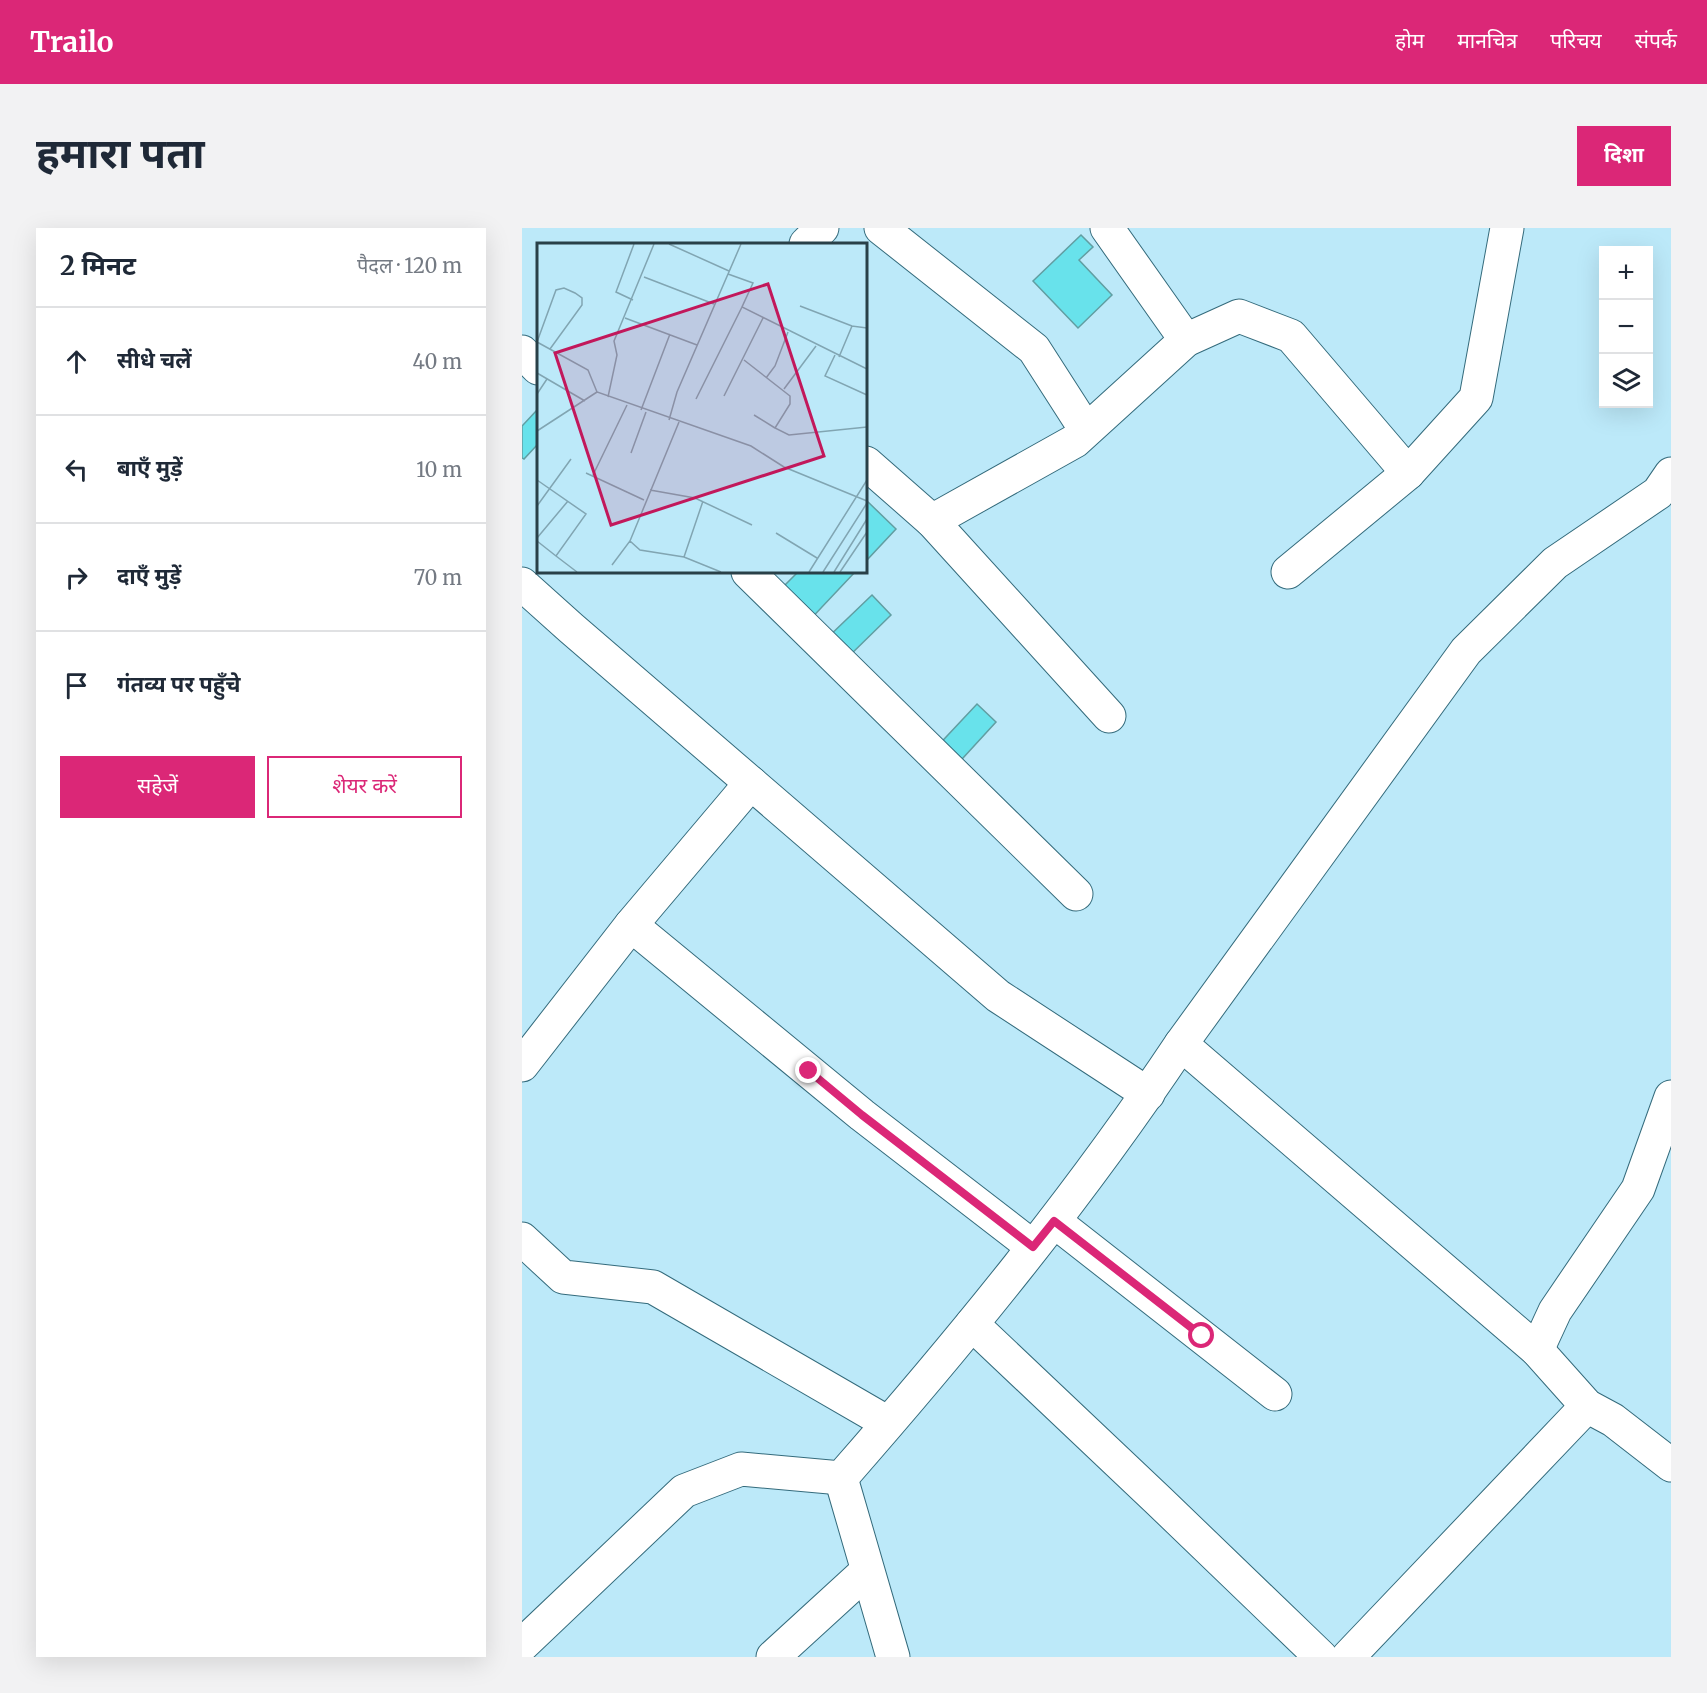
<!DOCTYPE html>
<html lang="hi">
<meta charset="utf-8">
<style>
body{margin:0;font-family:Merriweather,"Noto Sans Devanagari",serif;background:#f2f2f3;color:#1f2937}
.controls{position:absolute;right:18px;top:18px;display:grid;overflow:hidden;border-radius:0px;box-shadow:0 6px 24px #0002}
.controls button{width:54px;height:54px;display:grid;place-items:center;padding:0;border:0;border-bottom:2px solid #e0e1e3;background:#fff;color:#1f2937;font:30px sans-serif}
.stop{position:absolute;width:18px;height:18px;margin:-14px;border:4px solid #db2777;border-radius:50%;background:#fff}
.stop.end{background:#db2777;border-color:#fff;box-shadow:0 2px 6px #0008}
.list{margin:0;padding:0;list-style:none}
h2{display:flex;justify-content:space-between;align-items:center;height:78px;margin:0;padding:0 24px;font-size:26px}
h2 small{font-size:20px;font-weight:400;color:#747a83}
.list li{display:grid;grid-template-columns:39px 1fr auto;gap:18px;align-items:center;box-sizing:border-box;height:108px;padding:0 24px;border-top:2px solid #e0e1e3}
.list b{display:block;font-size:22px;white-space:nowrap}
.list em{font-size:20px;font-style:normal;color:#747a83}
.actions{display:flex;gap:12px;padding:18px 24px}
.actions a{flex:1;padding:14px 0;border:2px solid #db2777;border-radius:0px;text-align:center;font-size:21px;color:#db2777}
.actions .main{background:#db2777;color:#fff}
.icon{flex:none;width:33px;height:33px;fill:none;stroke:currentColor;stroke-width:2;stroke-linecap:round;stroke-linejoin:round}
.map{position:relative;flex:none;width:1149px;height:1429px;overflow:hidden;border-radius:0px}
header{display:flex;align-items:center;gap:36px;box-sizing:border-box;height:84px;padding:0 30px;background:#db2777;color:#fff}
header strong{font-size:28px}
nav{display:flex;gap:33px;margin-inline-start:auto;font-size:21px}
.intro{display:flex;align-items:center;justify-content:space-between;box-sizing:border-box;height:144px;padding:0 36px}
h1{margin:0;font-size:42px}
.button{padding:15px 27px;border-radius:0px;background:#db2777;color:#fff;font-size:21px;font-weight:700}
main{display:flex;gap:36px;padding:0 36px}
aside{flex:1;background:#fff;border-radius:0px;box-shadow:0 6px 24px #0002}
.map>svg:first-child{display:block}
.building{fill:#68e2eb;stroke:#619ea2;stroke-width:1.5}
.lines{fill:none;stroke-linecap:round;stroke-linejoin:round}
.minor-casing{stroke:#346b7c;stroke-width:35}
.minor{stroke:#fff;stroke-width:33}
.route{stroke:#db2777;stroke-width:8}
.inset-road{fill:none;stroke:#81a5b2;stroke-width:1.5}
.view{fill:#c2185b;fill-opacity:0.15;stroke:#c2185b;stroke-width:3}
.inset-edge{fill:none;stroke:#294048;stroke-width:3}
</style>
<header>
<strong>Trailo</strong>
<nav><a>होम</a><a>मानचित्र</a><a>परिचय</a><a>संपर्क</a></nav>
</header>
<div class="intro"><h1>हमारा पता</h1><a class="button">दिशा</a></div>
<main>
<aside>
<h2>2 मिनट<small>पैदल · 120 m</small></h2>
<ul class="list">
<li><svg class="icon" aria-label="ahead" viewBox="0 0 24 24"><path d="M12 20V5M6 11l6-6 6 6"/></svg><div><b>सीधे चलें</b></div><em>40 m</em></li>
<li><svg class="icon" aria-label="left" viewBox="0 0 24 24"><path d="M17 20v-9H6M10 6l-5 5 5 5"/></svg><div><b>बाएँ मुड़ें</b></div><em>10 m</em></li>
<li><svg class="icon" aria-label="right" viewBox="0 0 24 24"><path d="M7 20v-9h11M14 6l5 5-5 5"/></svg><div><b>दाएँ मुड़ें</b></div><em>70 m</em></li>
<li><svg class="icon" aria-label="arrive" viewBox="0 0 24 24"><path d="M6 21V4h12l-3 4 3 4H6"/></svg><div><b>गंतव्य पर पहुँचे</b></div></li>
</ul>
<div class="actions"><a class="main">सहेजें</a><a>शेयर करें</a></div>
</aside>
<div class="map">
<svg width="1149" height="1429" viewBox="0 0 1149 1429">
<rect width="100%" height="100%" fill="#bce9f9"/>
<g class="building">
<path d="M559,7L571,19L557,32L590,67L556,100L511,53Z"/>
<path d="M16,181V216L2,231L0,230V198Z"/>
<path d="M344,272L374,301L344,333Z"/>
<path d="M276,344H333L283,397L252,368Z"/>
<path d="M350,367L369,387L321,434L301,414Z"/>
<path d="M455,476L474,494L430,542L410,524Z"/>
</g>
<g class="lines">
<defs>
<g id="minor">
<path d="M359,0L512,121L564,202"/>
<path d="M585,0L664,112"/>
<path d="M284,16L300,0"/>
<path d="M0,124L16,140"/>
<path d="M344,235L410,293L587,488"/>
<path d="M410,293L553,213L664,112L717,88L769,108L886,245L954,170L985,0"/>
<path d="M226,344L554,666"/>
<path d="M766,344L886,245"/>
<path d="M0,356L49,400L476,768L626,866"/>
<path d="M109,697L340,887L511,1019"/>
<path d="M659,816L1015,1122L1065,1178L1091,1192L1149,1237"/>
<path d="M0,837L109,697L229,555"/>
<path d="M532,993L753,1166"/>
<path d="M0,1011L41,1049L131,1059L366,1195"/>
<path d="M450,1096L637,1273L799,1429"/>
<path d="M1015,1122L1033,1083L1116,961L1149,869"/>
<path d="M319,1250L371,1429"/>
<path d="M0,1417L162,1263L219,1241L319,1250C440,1112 557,969 659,816L944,423L1033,335L1136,265L1149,246"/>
<path d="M251,1429L345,1343"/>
<path d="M826,1429L1065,1178"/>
</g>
</defs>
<use href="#minor" class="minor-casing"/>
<use href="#minor" class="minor"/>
</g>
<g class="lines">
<path class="route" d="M287,843L340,887L511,1019L532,993L680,1108"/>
</g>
<g transform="translate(15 15)">
<rect width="330" height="330" fill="#bce9f9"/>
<path class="inset-road" d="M132,1L192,28M191,31L216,40L205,64L330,126M107,34L177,61M96,57L79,49L97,1M263,63L315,83M88,75L160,102M0,99L51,127L60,149L214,203L247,224L330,258M0,99L19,47L27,45L38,50L45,55V62L13,106M298,112L288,133L330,152M302,114L315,83L330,85M207,117L253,153V161L238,185L252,192L330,184M0,130L48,158M229,135L238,123L251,89M247,146L279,103M0,151L10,136M187,153L226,75M71,154L80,112L77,98L117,1M159,156L205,64M104,167L133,91M217,172L238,185M132,177L140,149L204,1M0,188L60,149M94,210L109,169M49,230L107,257M56,232L90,162M0,237L49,271L19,313L0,298M113,247L158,255L215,282M0,263L34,216M239,290L280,315M0,295L31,258M93,298L103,307L147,314L184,329M19,313L40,329M147,314L166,258M75,322L93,298L142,179M272,329L330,237M286,329L330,260M297,329L330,276M303,329L330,289"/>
<path class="view" d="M231,41L287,213L74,282L18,110Z"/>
<rect width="330" height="330" class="inset-edge"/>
</g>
</svg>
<div class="controls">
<button>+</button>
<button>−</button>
<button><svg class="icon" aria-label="layers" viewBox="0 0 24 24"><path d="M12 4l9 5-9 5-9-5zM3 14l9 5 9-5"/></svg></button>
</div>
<div class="stop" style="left:680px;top:1108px"></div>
<div class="stop end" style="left:287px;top:843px"></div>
</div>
</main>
